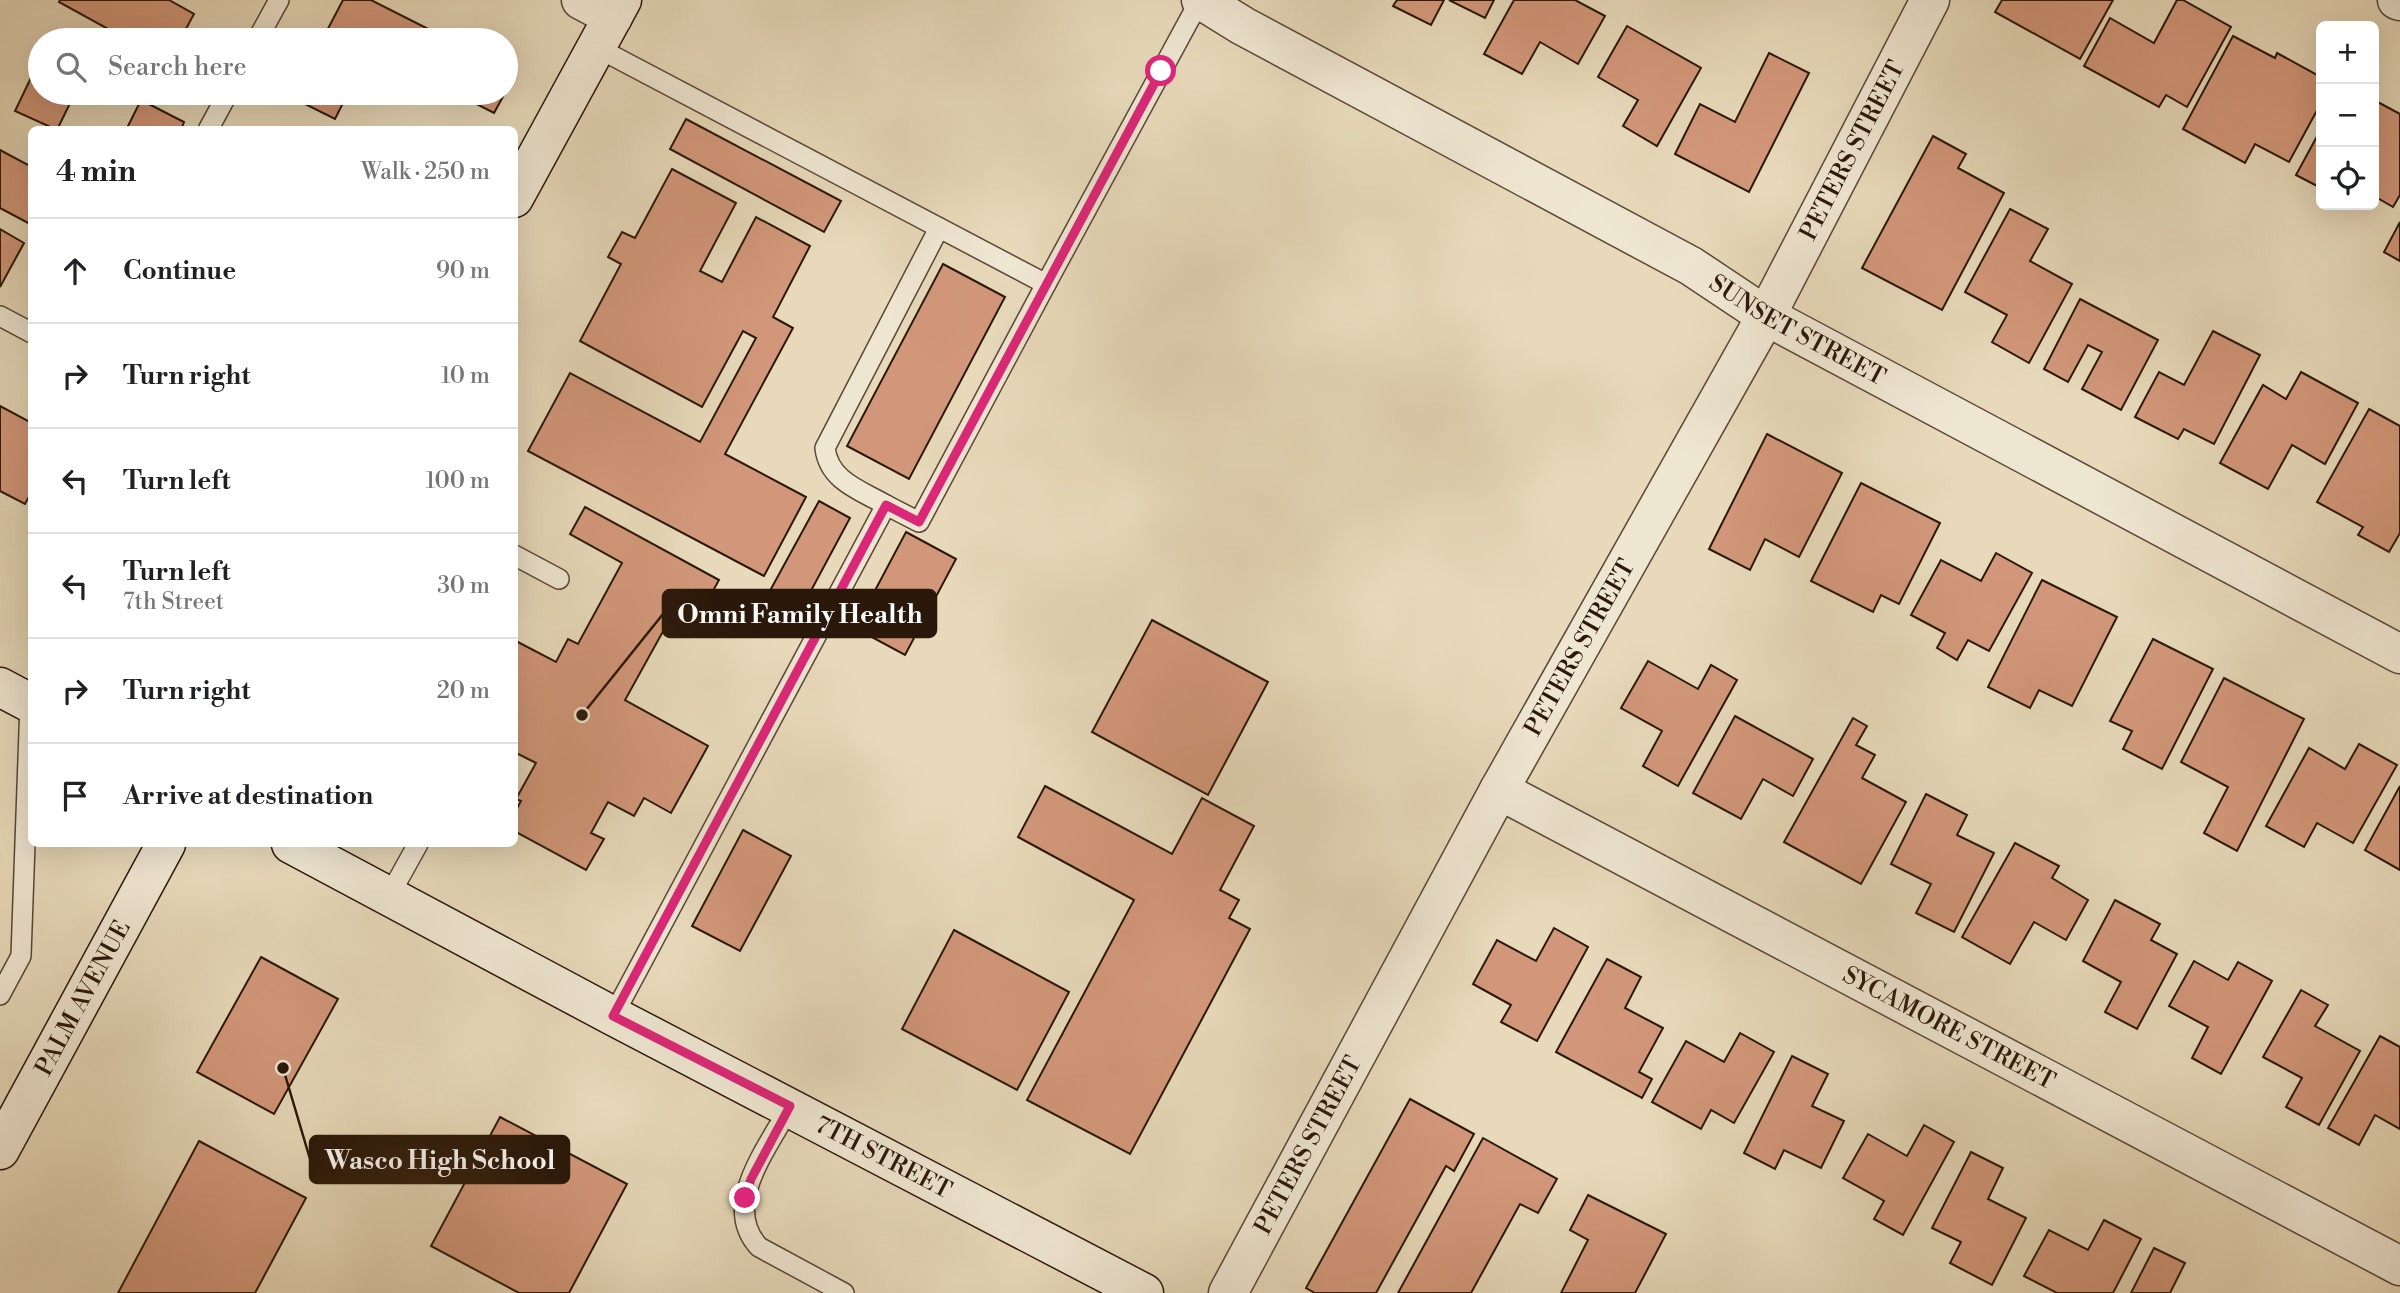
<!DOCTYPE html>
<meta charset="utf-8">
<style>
body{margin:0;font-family:"Libre Bodoni",serif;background:#f2f2f2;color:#202124}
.controls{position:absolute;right:21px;top:21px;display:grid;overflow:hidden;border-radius:10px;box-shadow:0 7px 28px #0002}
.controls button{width:63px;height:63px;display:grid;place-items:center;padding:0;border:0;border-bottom:2px solid #e0e0e0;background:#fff;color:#202124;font:35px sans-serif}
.stop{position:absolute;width:21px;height:21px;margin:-16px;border:5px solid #db2777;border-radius:50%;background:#fff}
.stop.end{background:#db2777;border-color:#fff;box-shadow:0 2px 7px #0008}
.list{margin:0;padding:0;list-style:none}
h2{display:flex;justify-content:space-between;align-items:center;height:91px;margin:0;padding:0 28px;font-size:30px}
h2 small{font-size:23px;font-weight:400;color:#757577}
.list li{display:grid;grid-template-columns:46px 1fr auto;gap:21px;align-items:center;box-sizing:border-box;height:105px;padding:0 28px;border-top:2px solid #e0e0e0}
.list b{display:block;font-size:26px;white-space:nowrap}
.list p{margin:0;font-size:23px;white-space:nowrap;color:#757577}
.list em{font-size:23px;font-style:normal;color:#757577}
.icon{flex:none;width:38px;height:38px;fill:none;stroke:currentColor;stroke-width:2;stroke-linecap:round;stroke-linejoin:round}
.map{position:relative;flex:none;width:2400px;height:1293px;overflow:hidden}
.search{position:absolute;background:#fff;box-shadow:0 7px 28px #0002;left:28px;top:28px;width:490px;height:77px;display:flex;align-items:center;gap:18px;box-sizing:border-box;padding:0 24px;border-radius:38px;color:#757577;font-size:26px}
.panel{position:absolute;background:#fff;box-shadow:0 7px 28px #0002;left:28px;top:126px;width:490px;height:721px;border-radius:10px}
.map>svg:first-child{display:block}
.building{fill:#d2977a;stroke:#2a180a;stroke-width:2}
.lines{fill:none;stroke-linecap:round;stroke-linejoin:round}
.lane-casing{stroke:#594836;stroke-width:22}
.street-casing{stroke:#594836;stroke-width:41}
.secondary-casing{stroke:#2a180a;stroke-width:41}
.lane{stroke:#efe6d2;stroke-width:19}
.street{stroke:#efe6d2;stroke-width:38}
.secondary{stroke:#efe6d2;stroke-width:38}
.route{stroke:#db2777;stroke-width:9}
.labels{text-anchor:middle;stroke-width:7;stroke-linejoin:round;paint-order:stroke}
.street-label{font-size:24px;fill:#2a180a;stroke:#efe6d2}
.leader{fill:none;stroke:#2a180a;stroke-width:2.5}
.callout-dot{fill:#2a180a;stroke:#efe6d2;stroke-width:2.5}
.callout{fill:#2a180a;stroke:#2a180a;stroke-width:2.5}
.callout-label{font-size:26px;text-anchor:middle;font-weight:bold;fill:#fff}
</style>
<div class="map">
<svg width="2400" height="1293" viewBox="0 0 2400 1293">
<rect width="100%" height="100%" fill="#e7d9ba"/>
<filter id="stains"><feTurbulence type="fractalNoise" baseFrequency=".00286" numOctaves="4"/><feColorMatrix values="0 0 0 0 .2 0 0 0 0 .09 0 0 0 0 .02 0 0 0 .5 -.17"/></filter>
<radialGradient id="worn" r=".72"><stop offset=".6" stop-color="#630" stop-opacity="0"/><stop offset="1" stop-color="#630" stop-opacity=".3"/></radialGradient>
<g class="building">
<path d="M60,0H169L194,14L180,40L163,36L161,40H128L59,2Z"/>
<path d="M343,0H371L450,40H322Z"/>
<path d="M1397,0H1444L1431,25L1393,6Z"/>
<path d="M1449,0H1494L1485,18Z"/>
<path d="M1514,0H1575L1605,16L1578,64L1540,42L1522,74L1484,54Z"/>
<path d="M2002,0H2113L2080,59L1995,12Z"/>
<path d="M2177,0H2183L2231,27L2187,107L2166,95L2159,107L2084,66L2110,18L2154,43Z"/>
<path d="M1627,26L1701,68L1657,146L1623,126L1638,100L1598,77Z"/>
<path d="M2233,36L2275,58L2277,53L2321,77V103L2289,162L2255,144L2245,163L2183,129Z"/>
<path d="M1769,53L1809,73L1749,192L1675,154L1700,104L1735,122Z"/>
<path d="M40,59V93H75L57,130L15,111Z"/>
<path d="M296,93H348L335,119L293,98Z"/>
<path d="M389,93H416L410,103Z"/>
<path d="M455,93H505L494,113Z"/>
<path d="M141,100L184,122L181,130H126Z"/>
<path d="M2374,100L2400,114V195L2393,207L2374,196Z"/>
<path d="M686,119L841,201L824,232L670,149Z"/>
<path d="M2321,129V188L2296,175Z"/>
<path d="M1933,136L1966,154L1958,168L2004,193L1942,310L1862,268Z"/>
<path d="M0,150L32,167V225L0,208Z"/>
<path d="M672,169L736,203L700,271L722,282L756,217L810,246L773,317L793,328L725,454L806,497L764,576L528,451L570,373L700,442L756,338L743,331L702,407L580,341L621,264L608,257L622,232L635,238Z"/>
<path d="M2010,209L2048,229L2030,261L2072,284L2029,363L1992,342L2007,315L1965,292Z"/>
<path d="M2400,222V261L2384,252Z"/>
<path d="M0,229L24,243L0,287Z"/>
<path d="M943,264L1005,297L909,479L847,446Z"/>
<path d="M2080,299L2158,340L2121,410L2082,389L2102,352L2088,345L2068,382L2044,369Z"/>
<path d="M2213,331L2260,355L2214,444L2184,429L2178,439L2135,417L2159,372L2184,385Z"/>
<path d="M2301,372L2358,403L2325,464L2292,445L2268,489L2220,463L2263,385L2286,399Z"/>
<path d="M0,406L32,423V491L25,504L0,491Z"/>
<path d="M2369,409L2400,426V533L2389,552L2358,535L2363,527L2317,502Z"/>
<path d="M1767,434L1842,473L1799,557L1765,539L1750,570L1709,549Z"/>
<path d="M1861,483L1940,523L1899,604L1881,595L1873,612L1811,581Z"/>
<path d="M819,501L850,518L798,615L766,598Z"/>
<path d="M585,507L719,580L703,609L682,597L625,700L708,746L671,813L644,798L634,816L608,802L591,833L604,839L586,870L514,831V814L521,801L516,799L536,763L514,752V640L556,662L568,639L578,644L622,563L570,534Z"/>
<path d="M906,532L956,559L905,655L855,628Z"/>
<path d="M1996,553L2032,573L1989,651L1968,640L1957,660L1937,648L1945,633L1911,615L1941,560L1981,581Z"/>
<path d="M2042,580L2117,617L2072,706L2039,690L2030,708L1988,687Z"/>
<path d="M1152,620L1268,682L1208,795L1092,732Z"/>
<path d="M2153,639L2213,669L2162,769L2123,749L2132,731L2110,721Z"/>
<path d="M1648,661L1698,689L1711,665L1737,680L1678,786L1643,766L1662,731L1621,708Z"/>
<path d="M2224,678L2304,719L2237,851L2204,833L2228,787L2181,762Z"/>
<path d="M1735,716L1813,759L1793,796L1763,779L1741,819L1693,793Z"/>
<path d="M1853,718L1867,726L1856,745L1875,755L1862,778L1906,802L1861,884L1784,842Z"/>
<path d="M2359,744L2397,765L2353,843L2317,823L2304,847L2266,826L2309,748L2345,769Z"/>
<path d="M1045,786L1172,854L1202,798L1254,826L1220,890L1239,900L1229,918L1250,929L1130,1154L1027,1100L1134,900L1018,837Z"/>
<path d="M2400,786V870L2365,850Z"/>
<path d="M1926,794L1967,815L1957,835L1994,853L1954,932L1916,913L1931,884L1891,864Z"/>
<path d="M743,830L791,856L740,951L692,926Z"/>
<path d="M2015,843L2059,866L2052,878L2088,900L2066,940L2034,922L2010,964L1962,937Z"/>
<path d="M2115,900L2160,924L2151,940L2177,954L2137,1029L2105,1012L2121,982L2083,961Z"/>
<path d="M1554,928L1588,947L1537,1041L1501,1022L1511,1005L1473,984L1497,940L1536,961Z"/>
<path d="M954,930L1069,992L1017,1090L902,1029Z"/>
<path d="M261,957L338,999L274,1114L197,1072Z"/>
<path d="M1607,959L1641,977L1625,1008L1663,1028L1639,1072L1652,1079L1642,1098L1556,1052Z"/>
<path d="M2194,961L2228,980L2238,962L2272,981L2221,1074L2192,1058L2208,1027L2169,1006Z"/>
<path d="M2301,990L2328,1005L2315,1026L2360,1051L2319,1125L2286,1107L2302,1078L2263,1057Z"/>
<path d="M1740,1033L1774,1052L1734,1123L1711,1110L1701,1129L1652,1102L1686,1041L1724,1062Z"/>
<path d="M2380,1036L2400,1047V1129L2375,1115L2359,1145L2328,1128Z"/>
<path d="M1792,1056L1828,1074L1812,1106L1844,1121L1821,1168L1784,1150L1775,1169L1744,1153Z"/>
<path d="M1410,1099L1474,1134L1454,1171L1446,1166L1376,1293H1315L1306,1288Z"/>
<path d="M500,1117L627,1184L569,1293H519L431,1246Z"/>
<path d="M1924,1125L1954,1142L1903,1235L1874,1219L1884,1201L1843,1178L1868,1134L1907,1156Z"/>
<path d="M1483,1138L1557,1179L1538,1213L1520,1204L1471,1293H1398Z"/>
<path d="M199,1141L306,1198L255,1293H118Z"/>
<path d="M1971,1152L2003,1168L1988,1199L2026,1218L1992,1285L1950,1263L1961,1242L1932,1228Z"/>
<path d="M1588,1195L1666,1234L1635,1293H1561L1588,1240L1570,1230Z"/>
<path d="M2104,1220L2141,1239L2113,1293H2057L2024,1276L2049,1230L2088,1250Z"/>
<path d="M2154,1248L2185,1263L2170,1293H2131Z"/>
</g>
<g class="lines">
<defs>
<g id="lane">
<path d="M257,40L279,0"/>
<path d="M596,47L1046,284L1200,0"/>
<path d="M208,130L228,93"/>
<path d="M0,316L32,333"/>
<path d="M886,505C860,490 829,481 825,448L939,228"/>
<path d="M514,555L559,579"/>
<path d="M389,896L418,844"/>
<path d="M0,995L21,956L30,703"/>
<path d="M613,1016L886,505L919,522L1046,284"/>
<path d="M790,1106C769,1147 720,1205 759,1247L844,1293"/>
</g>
<g id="street">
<path d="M581,0L613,17"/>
<path id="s1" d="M1201,0L1243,26L1691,266L1766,316L2400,654"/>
<path d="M2397,0L2400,1"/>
<path id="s2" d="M1499,790L2400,1266"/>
<path id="s3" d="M1228,1293L1499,790L1766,316L1930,0"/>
</g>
<g id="secondary">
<path d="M514,198L622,0"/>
<path d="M0,687L32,704"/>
<path id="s4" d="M291,844L613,1016L1144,1293"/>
<path id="s5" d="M0,1150L166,844"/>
</g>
</defs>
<use href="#lane" class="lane-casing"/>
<use href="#street" class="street-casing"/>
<use href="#secondary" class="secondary-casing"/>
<use href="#lane" class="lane"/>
<use href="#street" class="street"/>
<use href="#secondary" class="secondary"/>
</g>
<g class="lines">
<path class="route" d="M745,1198L751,1179L790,1106L613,1016L886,505L919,522L1161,71"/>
</g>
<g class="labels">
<g class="street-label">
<text dy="8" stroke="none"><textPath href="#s3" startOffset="1302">PETERS STREET</textPath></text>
<text dy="8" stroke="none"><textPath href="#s1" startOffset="682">SUNSET STREET</textPath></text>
<text dy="8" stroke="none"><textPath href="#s3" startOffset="735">PETERS STREET</textPath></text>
<text dy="8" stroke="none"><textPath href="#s5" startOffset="173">PALM AVENUE</textPath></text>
<text dy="8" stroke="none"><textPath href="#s2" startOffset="509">SYCAMORE STREET</textPath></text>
<text dy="8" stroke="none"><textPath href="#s3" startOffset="168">PETERS STREET</textPath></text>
<text dy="8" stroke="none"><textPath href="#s4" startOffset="670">7TH STREET</textPath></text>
</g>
</g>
<path class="leader" d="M582 715L663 614M283 1068L310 1159"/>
<g class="callout-dot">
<circle cx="582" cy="715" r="7"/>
<circle cx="283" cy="1068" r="7"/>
</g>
<g class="callout">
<rect x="663" y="590" width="273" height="47" rx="7"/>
<rect x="310" y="1136" width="259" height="47" rx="7"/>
</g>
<g class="callout-label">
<text x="800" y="623">Omni Family Health</text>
<text x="440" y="1169">Wasco High School</text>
</g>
<rect width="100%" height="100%" filter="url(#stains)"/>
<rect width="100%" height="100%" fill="url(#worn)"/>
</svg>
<div class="controls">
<button>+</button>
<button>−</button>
<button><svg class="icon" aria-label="locate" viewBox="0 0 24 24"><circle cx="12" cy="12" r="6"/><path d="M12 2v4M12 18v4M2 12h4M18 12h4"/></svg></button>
</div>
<div class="stop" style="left:1161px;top:71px"></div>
<div class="stop end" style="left:745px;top:1198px"></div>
<div class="search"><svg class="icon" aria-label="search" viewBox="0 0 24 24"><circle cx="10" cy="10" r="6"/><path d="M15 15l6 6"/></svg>Search here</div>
<section class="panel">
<h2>4 min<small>Walk · 250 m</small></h2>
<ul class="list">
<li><svg class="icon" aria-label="ahead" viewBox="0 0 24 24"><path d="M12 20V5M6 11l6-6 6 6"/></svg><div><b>Continue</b></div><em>90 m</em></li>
<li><svg class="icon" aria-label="right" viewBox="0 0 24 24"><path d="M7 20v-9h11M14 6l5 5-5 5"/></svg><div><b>Turn right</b></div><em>10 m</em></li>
<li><svg class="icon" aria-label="left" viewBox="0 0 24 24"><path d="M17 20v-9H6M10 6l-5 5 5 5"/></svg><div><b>Turn left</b></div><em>100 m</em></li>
<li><svg class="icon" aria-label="left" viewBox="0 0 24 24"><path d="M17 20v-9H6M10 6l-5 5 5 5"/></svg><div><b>Turn left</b><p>7th Street</p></div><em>30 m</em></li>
<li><svg class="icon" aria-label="right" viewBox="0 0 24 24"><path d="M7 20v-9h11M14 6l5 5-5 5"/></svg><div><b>Turn right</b></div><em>20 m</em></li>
<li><svg class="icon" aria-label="arrive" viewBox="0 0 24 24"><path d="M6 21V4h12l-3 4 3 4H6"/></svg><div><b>Arrive at destination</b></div></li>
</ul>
</section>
</div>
